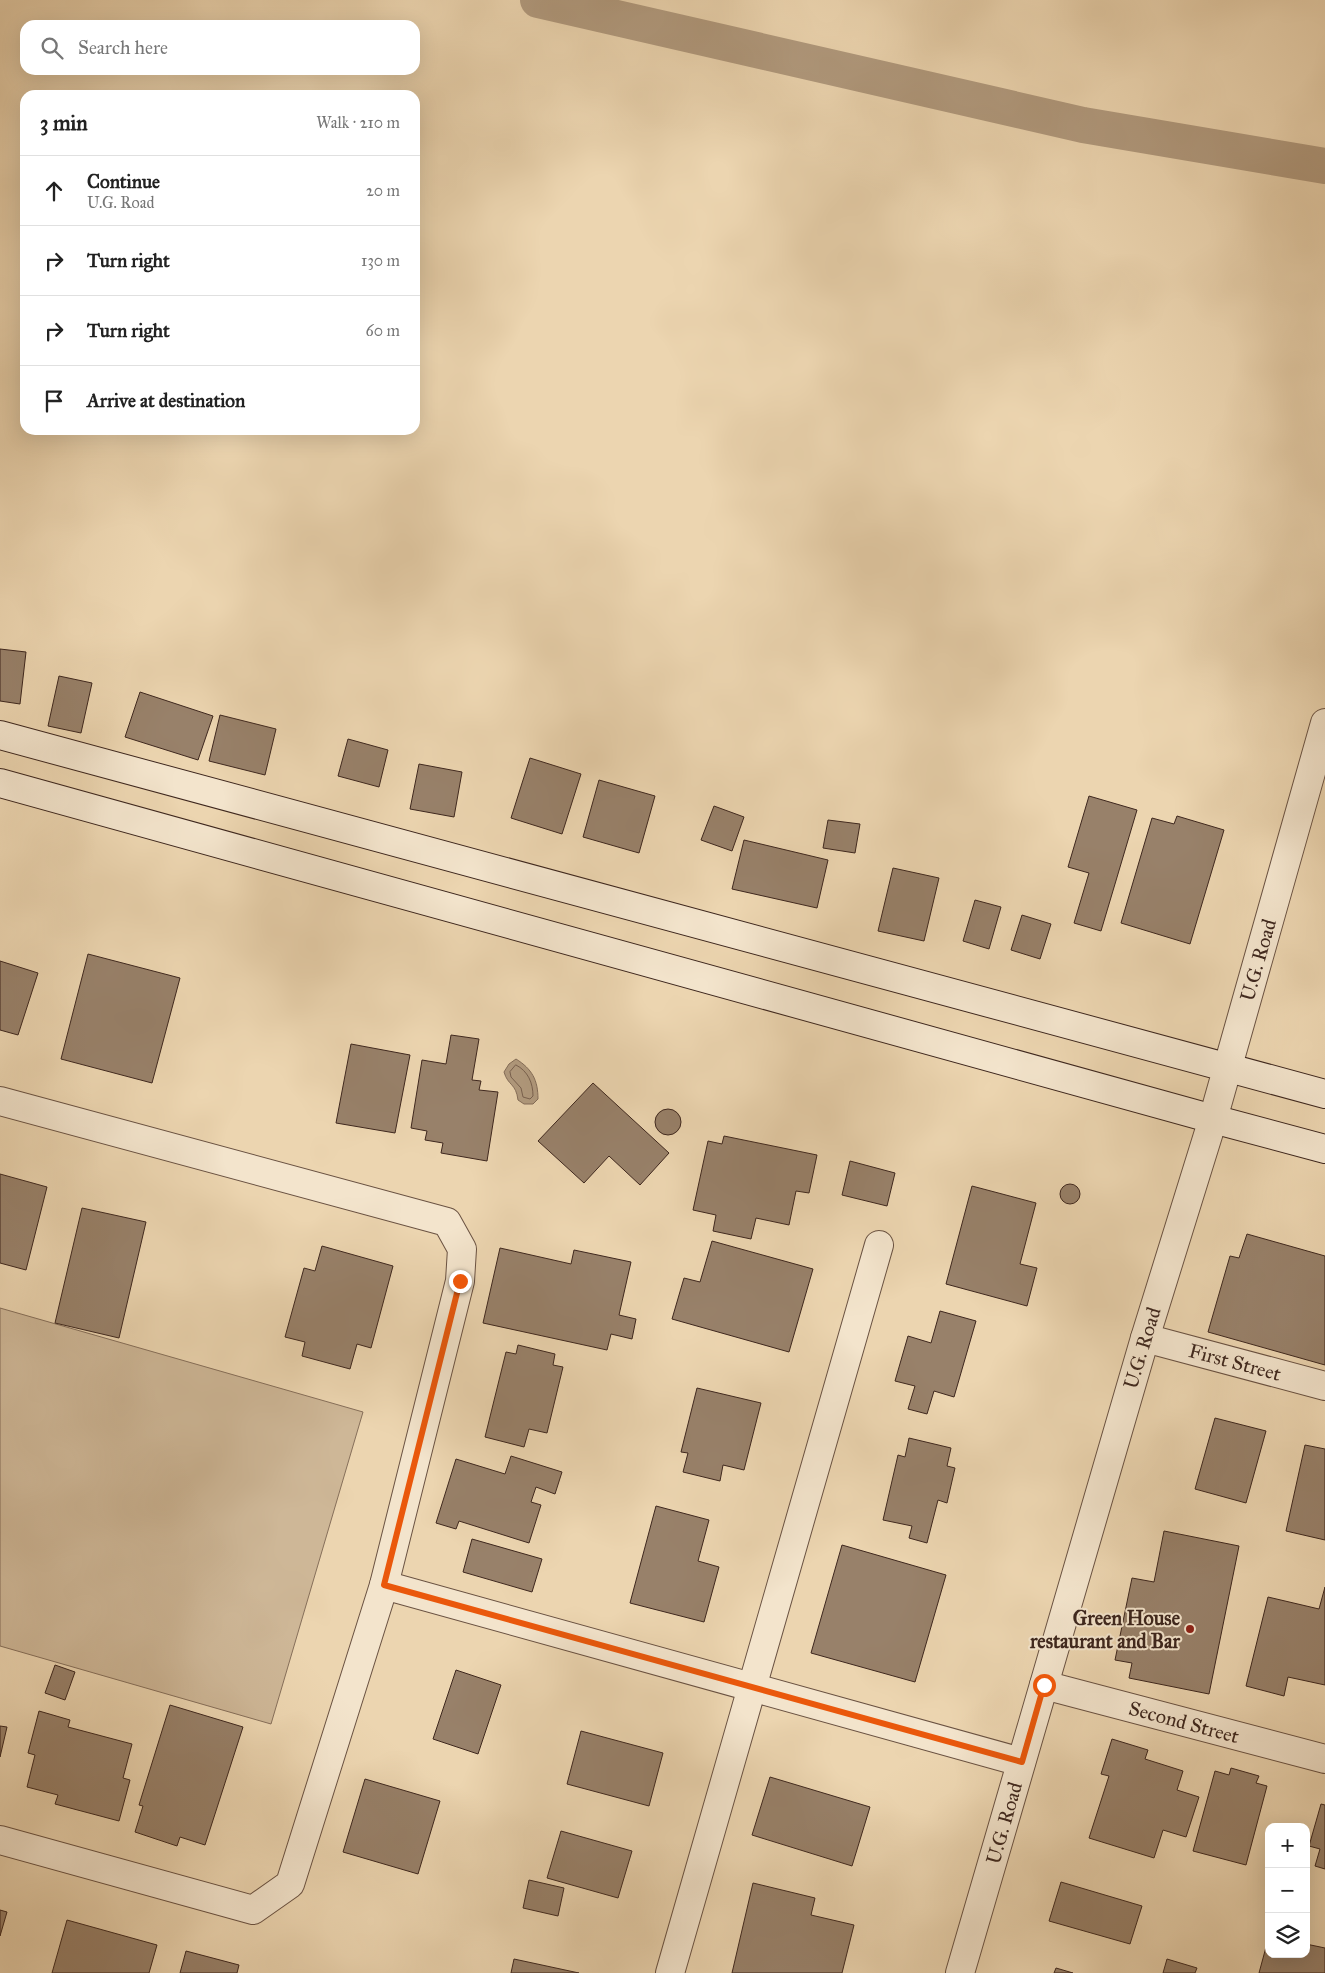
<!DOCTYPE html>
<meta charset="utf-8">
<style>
body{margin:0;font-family:"IM FELL Great Primer",serif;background:#f2f2f2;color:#222}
.controls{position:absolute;right:15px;bottom:15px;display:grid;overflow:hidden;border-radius:10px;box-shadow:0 5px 20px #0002}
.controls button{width:45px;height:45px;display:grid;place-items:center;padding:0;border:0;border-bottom:1px solid #e0e0e0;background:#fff;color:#222;font:25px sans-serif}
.stop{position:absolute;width:15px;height:15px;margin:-11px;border:4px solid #ea580c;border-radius:50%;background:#fff}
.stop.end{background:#ea580c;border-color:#fff;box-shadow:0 1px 5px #0008}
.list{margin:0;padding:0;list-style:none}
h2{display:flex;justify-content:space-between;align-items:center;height:65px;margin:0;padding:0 20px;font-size:21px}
h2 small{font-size:16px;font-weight:400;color:#767676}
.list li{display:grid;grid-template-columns:32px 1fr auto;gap:15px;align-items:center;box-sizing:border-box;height:70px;padding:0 20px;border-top:1px solid #e0e0e0}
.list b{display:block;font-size:19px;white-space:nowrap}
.list p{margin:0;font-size:16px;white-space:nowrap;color:#767676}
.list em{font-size:16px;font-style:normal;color:#767676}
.icon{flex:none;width:28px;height:28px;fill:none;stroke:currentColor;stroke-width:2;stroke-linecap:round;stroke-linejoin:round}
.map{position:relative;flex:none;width:1325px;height:1973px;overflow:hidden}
.search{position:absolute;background:#fff;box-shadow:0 5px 20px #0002;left:20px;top:20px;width:400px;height:55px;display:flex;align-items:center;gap:12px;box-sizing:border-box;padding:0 18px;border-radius:15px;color:#767676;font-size:19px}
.panel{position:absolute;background:#fff;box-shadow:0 5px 20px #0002;left:20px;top:90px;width:400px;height:345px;border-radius:15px}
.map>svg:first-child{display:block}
.green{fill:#ceb797;stroke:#866f5a}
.water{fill:#b19a7e;stroke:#836c58}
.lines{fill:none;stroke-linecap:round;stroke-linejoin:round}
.shore{stroke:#78604e;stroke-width:1}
.canal{stroke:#b19a7e;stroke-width:36}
.building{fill:#98816a;stroke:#3e271e}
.minor-casing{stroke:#6a5242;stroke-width:30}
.tertiary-casing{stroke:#6a5242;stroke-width:30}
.secondary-casing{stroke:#3e271e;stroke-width:30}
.minor{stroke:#f3e4cc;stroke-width:28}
.tertiary{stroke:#f3e4cc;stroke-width:28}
.secondary{stroke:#f3e4cc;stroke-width:28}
.route{stroke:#ea580c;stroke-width:6}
.poi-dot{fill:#8f2418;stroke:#f3e4cc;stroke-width:2}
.labels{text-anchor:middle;stroke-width:4;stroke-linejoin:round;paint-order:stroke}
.street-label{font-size:20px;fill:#3e271e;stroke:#f3e4cc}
.poi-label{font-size:20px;font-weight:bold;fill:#3e271e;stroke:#f3e4cc;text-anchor:end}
</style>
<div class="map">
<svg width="1325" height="1973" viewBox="0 0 1325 1973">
<rect width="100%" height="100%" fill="#ecd5b0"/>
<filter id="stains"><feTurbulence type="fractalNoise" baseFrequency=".004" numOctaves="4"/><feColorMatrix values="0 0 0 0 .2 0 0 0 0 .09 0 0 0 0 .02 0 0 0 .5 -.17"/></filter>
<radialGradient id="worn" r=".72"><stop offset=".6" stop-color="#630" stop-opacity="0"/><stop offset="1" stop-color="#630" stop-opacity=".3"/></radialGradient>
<path class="green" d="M0,1308L363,1412L271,1724L0,1646Z"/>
<path class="water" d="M516,1059C532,1069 538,1080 538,1099L533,1104H524L518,1100C516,1083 508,1086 504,1072L509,1064Z"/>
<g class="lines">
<path class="shore" d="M516,1065C528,1071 533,1083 533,1096L530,1099L523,1097L521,1088L511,1077L510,1072Z"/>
<path class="canal" d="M538,0L1083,125L1325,166"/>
</g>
<g class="building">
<path d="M0,649L26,652L20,704L0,701Z"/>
<path d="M59,676L92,683L81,733L48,726Z"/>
<path d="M140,692L213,716L198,760L125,737Z"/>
<path d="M220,715L276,729L265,775L209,761Z"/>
<path d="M348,739L388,750L379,787L338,776Z"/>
<path d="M530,758L581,774L562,834L511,818Z"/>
<path d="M419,764L462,772L454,817L410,809Z"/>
<path d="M599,780L655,796L639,853L583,837Z"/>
<path d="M1089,796L1137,810L1101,931L1074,923L1089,873L1068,867Z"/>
<path d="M714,806L744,817L732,851L701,840Z"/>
<path d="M1177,816L1224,830L1190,944L1121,923L1152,818L1174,824Z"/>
<path d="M828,820L860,824L855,853L823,848Z"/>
<path d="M744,840L828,860L817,908L732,889Z"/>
<path d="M893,868L939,878L924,941L878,931Z"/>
<path d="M975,900L1001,907L989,949L963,941Z"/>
<path d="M1022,915L1051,924L1040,959L1011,950Z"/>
<path d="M88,954L180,978L152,1083L61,1059Z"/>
<path d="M0,961L38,973L18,1035L0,1030Z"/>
<path d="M451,1035L479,1039L472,1080L481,1081L479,1090L498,1092L487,1161L441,1153L443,1143L425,1140L427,1131L411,1128L422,1060L446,1064Z"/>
<path d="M351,1044L410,1055L395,1133L336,1123Z"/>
<path d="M593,1083L669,1153L640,1185L609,1156L584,1183L538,1141Z"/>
<circle cx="668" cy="1122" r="13"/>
<path d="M724,1136L817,1155L809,1193L796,1191L789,1225L756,1218L751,1239L713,1231L716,1215L693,1210L708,1141L722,1144Z"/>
<path d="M850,1161L895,1173L887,1206L842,1195Z"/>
<path d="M0,1174L47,1187L26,1270L0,1263Z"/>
<circle cx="1070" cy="1194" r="10"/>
<path d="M972,1186L1036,1203L1020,1264L1037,1268L1027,1306L946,1284Z"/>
<path d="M82,1208L146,1222L119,1338L55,1323Z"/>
<path d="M1247,1234L1325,1256V1365L1208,1332L1230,1256L1239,1258Z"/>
<path d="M712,1241L813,1269L789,1352L672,1319L684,1278L700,1282Z"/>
<path d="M322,1246L393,1266L371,1348L357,1344L350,1369L302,1356L305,1342L285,1337L304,1268L315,1271Z"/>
<path d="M500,1248L571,1264L574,1250L631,1262L619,1315L636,1319L632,1339L611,1334L607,1350L483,1323Z"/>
<path d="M940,1311L976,1321L954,1397L934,1391L927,1414L908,1409L915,1386L895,1381L908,1336L931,1343Z"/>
<path d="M518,1345L555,1354L553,1365L563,1367L547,1433L529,1429L524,1447L485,1437L506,1352L516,1354Z"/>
<path d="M697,1388L761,1403L744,1470L723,1465L720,1481L683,1472L688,1453L681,1452Z"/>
<path d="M1215,1418L1266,1431L1246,1503L1195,1489Z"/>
<path d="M909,1438L951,1448L947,1466L955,1468L947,1503L938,1500L927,1543L909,1538L912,1526L883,1520L898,1455L905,1457Z"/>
<path d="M1305,1445L1325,1449V1540L1286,1531Z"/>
<path d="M511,1456L562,1472L555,1494L536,1487L531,1502L541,1505L529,1543L459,1521L456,1529L436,1523L456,1459L505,1474Z"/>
<path d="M656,1506L709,1520L698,1561L719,1567L704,1622L630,1603Z"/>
<path d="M1164,1531L1239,1546L1209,1694L1129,1678L1132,1663L1115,1660L1132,1578L1154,1582Z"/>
<path d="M472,1539L542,1559L532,1592L463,1572Z"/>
<path d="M842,1545L946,1575L915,1682L811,1653Z"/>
<path d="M1325,1587V1685L1288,1677L1284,1696L1246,1686L1268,1597L1319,1609Z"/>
<path d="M55,1665L75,1672L65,1700L45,1693Z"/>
<path d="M456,1670L501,1685L478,1754L433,1739Z"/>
<path d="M170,1705L243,1727L205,1845L180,1837L177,1846L135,1832L143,1806L139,1805Z"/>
<path d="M39,1711L70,1720L68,1727L132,1744L123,1778L130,1780L119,1821L55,1804L58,1795L27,1787L35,1755L28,1753Z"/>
<path d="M0,1726L7,1727L0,1757Z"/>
<path d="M581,1731L663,1753L649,1806L567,1784Z"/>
<path d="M1112,1739L1148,1750L1145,1759L1183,1771L1177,1790L1199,1797L1186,1837L1163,1830L1154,1858L1089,1838L1109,1776L1101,1774Z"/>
<path d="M1231,1768L1259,1776L1256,1783L1267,1786L1246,1865L1193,1851L1215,1771L1229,1775Z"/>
<path d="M770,1777L870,1807L852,1866L752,1835Z"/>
<path d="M365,1779L440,1801L418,1874L343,1852Z"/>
<path d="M1321,1804L1325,1805V1869L1315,1866L1320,1849L1309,1846Z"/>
<path d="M561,1831L632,1851L618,1898L547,1878Z"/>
<path d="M529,1880L564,1888L558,1916L523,1908Z"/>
<path d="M1061,1882L1142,1906L1130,1944L1049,1921Z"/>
<path d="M753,1883L815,1898L811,1915L854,1925L842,1973H732Z"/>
<path d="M0,1910L7,1912L0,1936Z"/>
<path d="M67,1920L157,1945L149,1973H52Z"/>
<path d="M1269,1936V1954H1306V1944L1325,1948V1973H1259Z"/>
<path d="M186,1951L239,1965L237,1973H180Z"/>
<path d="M514,1959L579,1973H511Z"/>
<path d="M1167,1959L1197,1968L1195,1973H1163Z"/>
<path d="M1056,1968L1073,1973H1054Z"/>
</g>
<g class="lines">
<defs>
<g id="minor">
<path d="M0,1101L447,1222L462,1249L460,1281L384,1585L290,1884L253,1910L0,1840"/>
<path d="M1145,1338L1325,1386"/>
<path d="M384,1585L1021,1762"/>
<path d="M1044,1685L1325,1759"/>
<path d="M670,1973L879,1245"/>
</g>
<path id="tertiary" d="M960,1973L1145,1338L1213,1119L1325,723"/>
<g id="secondary">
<path d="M0,735L1325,1094"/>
<path d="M0,783L1213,1119L1325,1149"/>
</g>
</defs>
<use href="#minor" class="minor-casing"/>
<use href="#tertiary" class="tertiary-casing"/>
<use href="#secondary" class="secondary-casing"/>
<use href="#minor" class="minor"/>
<use href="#tertiary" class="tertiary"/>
<use href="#secondary" class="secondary"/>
</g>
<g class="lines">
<path class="route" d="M460,1281L384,1585L1022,1762L1044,1685"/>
</g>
<circle class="poi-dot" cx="1190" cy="1629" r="5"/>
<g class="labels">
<g class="street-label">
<text transform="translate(1258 960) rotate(-74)" y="7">U.G. Road</text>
<text transform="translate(1142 1348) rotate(-73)" y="7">U.G. Road</text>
<text transform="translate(1235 1362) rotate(15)" y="7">First Street</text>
<text transform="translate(1184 1722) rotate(15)" y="7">Second Street</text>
<text transform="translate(1004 1823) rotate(-74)" y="7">U.G. Road</text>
</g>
<g class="poi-label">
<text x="1180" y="1625">Green House<tspan x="1180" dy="23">restaurant and Bar</tspan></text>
</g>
</g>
<rect width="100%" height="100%" filter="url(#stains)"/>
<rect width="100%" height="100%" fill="url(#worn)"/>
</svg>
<div class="controls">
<button>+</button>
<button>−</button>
<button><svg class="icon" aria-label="layers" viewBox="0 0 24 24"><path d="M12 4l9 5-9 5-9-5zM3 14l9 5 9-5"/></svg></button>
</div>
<div class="stop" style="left:1044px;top:1685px"></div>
<div class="stop end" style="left:460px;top:1281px"></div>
<div class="search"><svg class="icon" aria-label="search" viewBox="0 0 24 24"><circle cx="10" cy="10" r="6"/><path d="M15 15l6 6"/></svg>Search here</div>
<section class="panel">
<h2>3 min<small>Walk · 210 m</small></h2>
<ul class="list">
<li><svg class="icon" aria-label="ahead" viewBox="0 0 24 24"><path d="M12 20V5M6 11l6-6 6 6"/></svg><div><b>Continue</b><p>U.G. Road</p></div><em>20 m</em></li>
<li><svg class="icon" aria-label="right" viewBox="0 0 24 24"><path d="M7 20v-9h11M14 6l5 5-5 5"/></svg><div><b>Turn right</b></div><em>130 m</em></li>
<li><svg class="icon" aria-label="right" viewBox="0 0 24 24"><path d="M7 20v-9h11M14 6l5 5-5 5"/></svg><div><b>Turn right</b></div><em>60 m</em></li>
<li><svg class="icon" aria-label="arrive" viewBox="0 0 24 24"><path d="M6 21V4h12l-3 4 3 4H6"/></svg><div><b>Arrive at destination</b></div></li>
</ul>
</section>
</div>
